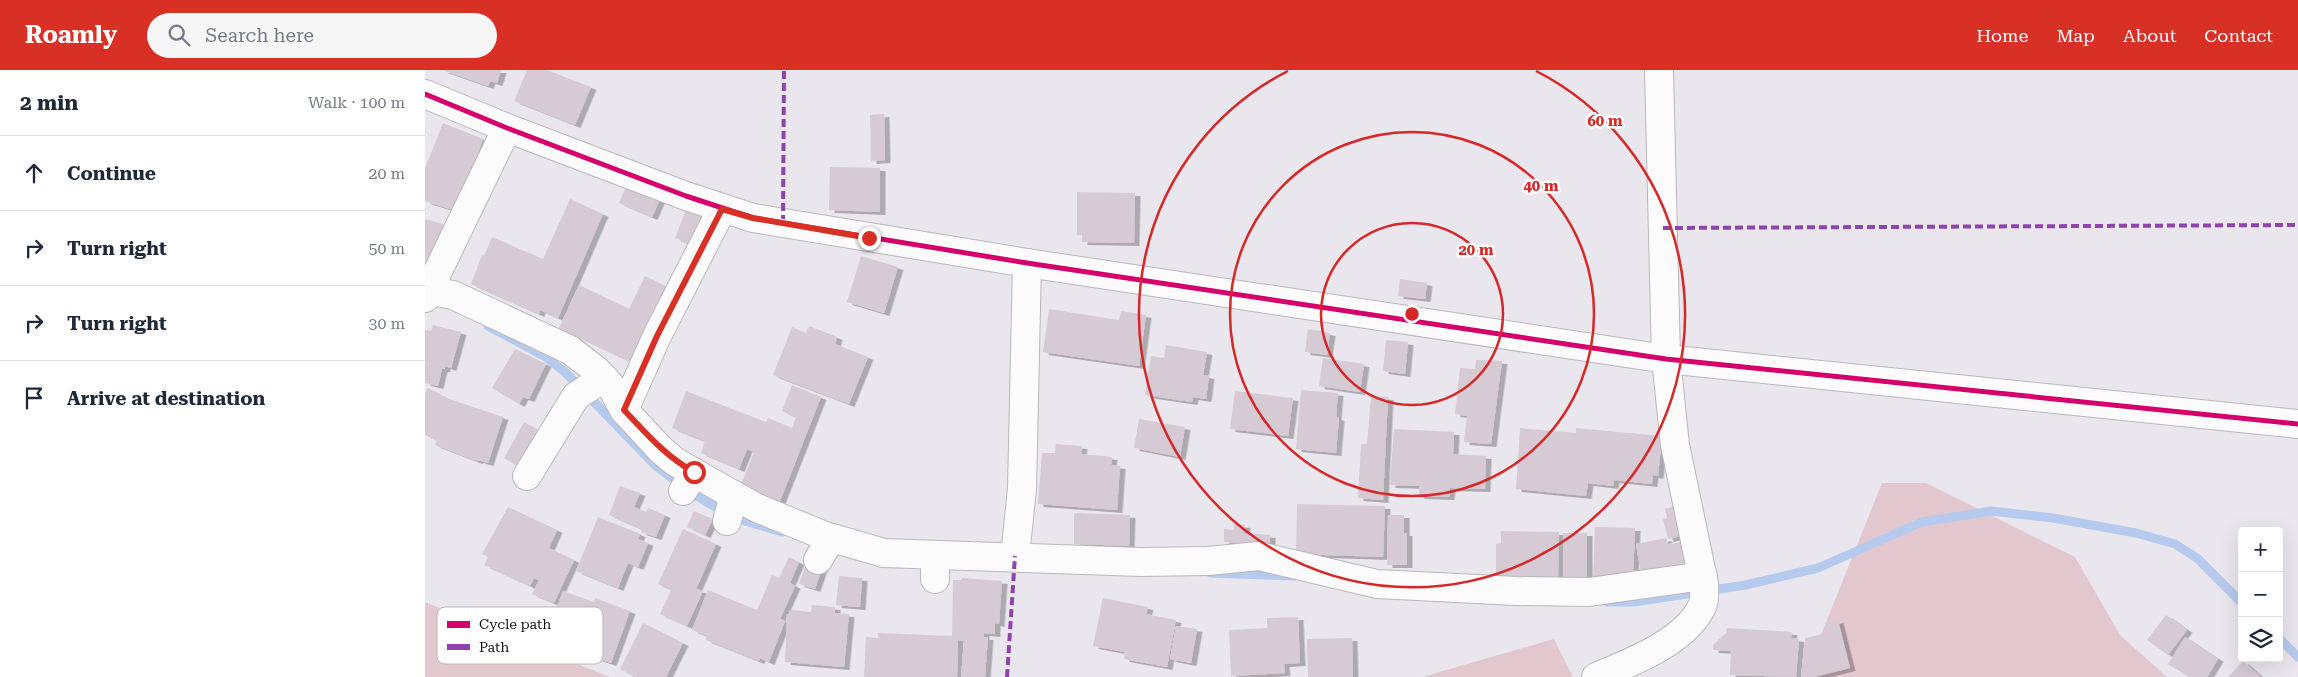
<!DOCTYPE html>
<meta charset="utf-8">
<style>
body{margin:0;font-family:"Roboto Serif",serif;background:#f6f6f7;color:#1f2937}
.controls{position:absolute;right:15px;bottom:15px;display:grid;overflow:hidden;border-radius:5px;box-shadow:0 5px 20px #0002}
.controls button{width:45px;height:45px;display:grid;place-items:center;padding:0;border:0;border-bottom:1px solid #e0e1e3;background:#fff;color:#1f2937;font:25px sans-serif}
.stop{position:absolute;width:15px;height:15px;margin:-11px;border:4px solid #d93025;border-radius:50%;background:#fff}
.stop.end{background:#d93025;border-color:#fff;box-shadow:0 1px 5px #0008}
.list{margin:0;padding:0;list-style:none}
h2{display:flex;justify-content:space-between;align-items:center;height:65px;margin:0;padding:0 20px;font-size:21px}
h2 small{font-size:16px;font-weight:400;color:#747a83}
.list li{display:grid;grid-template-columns:32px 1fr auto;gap:15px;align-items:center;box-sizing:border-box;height:75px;padding:0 20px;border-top:1px solid #e0e1e3}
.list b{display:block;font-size:19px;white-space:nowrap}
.list em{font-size:16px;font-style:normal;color:#747a83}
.icon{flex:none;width:28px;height:28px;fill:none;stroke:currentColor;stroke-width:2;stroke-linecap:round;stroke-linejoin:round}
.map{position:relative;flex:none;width:1873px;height:607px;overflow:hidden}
header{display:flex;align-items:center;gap:30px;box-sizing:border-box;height:70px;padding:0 25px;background:#d93025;color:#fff}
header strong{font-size:24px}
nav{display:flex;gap:28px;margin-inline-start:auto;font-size:18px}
.search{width:350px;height:45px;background:#f6f6f7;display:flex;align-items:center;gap:12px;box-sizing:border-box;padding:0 18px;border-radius:28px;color:#747a83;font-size:19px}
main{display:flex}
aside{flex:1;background:#fff}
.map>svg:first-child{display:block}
.green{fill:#e3c7cf}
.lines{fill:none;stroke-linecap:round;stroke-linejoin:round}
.stream{stroke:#b5caec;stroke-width:9}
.building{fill:#d6cad4;filter:url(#shadow)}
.minor-casing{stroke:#b9b6bc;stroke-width:30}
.tertiary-casing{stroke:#b9b6bc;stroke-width:30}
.minor{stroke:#fcfbfc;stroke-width:28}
.tertiary{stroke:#fcfbfc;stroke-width:28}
.quiet{stroke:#8e44ad;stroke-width:4;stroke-dasharray:8 4;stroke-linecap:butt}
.cycleway-casing{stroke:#fff;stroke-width:8}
.cycleway{stroke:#d6006c;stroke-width:5}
.route{stroke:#d93025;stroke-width:6}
.ring{fill:none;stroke:#d62828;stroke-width:2.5}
.key{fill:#fff;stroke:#bab9ba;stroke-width:1}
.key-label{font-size:14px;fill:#18151a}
.centre{fill:#d62828;stroke:#fff;stroke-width:2.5}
.ring-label{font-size:15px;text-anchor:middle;font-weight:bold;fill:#d62828;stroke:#fff;stroke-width:5;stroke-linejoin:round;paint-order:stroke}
</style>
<header>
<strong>Roamly</strong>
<div class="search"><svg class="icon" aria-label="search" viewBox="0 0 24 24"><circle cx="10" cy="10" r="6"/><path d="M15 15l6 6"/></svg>Search here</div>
<nav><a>Home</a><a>Map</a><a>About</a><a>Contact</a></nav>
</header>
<main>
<aside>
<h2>2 min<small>Walk · 100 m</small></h2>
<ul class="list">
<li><svg class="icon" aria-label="ahead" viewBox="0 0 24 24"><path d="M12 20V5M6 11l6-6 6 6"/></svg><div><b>Continue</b></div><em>20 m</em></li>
<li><svg class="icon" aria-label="right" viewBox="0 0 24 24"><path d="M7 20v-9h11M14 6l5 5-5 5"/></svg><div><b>Turn right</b></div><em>50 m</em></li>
<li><svg class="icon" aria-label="right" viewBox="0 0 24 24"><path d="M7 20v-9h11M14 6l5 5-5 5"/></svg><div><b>Turn right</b></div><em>30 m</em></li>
<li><svg class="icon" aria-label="arrive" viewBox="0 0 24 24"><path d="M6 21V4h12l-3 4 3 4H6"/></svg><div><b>Arrive at destination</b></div></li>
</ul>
</aside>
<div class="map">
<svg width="1873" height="607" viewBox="0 0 1873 607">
<defs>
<filter id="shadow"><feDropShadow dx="5.5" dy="3" stdDeviation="0" flood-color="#0004"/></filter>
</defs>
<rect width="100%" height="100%" fill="#eae6ee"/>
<g class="green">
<path d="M1457,413H1501L1650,487L1695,565L1742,607H1379Z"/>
<path d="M0,532L26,543L185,607H0Z"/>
<path d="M1129,569L1148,607H997Z"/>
</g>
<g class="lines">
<g class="stream">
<path d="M63,256L121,287L141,303L231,396L265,422L307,447L357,462"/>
<path d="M785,503L869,506"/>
<path d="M1182,532H1209L1321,515L1393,498L1497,452L1566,441L1628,448L1711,463L1750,474L1772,488L1817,533"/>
<path d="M1854,568L1873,587"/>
</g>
</g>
<g class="building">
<path d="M17,0H76L72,13L65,11L63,16Z"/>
<path d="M102,0H122L166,17L150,55L89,31Z"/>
<path d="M459,44L460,90L446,91L445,45Z"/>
<path d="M18,53L58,69L52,86L57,88L28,140L0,131V98Z"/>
<path d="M405,97L455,98V142L404,140Z"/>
<path d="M202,115L235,129L227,147L194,133Z"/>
<path d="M652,122L710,123L709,173L657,172V165H652Z"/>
<path d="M145,129L178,144L133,248L115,240L114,244L46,214L57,185L59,186L67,167L118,189Z"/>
<path d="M262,137L286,146L273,178L250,168Z"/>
<path d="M0,149L24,156L0,203Z"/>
<path d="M436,186L473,197L459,243L422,232Z"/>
<path d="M220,206L248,220L212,295L134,258L154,215L204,239Z"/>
<path d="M975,209L1002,213L1000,229L973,226Z"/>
<path d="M624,239L694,250L696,241L721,245L714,296L618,282Z"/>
<path d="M8,255L36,262L26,298L20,296V299H17L13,316L0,313V260L6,261Z"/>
<path d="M384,256L412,267L410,274L443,287L424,334L348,305L367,257L381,263Z"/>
<path d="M883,259L905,263L902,285L880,282Z"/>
<path d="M961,270L983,272L980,304L958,301Z"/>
<path d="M741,275L782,282L778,305L784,306L781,329L768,327L767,332L720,325L726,286L739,288Z"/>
<path d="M90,279L121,294L104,329L98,327L94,334L67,318Z"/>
<path d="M898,288L939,294L935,322L894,316Z"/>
<path d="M1051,290L1077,291L1066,374L1039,372L1042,346L1030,344L1035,298L1050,299Z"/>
<path d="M367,315L396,327L355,431L316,415L329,382L322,379L314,399L276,383L280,371L247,358L261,321L341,352L343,348L367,358L371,347L357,341Z"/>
<path d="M3,318L24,329L78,347L63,393L53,390L52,391L10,375L12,370L0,365V323Z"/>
<path d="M876,320L913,323L911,347L914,348L911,383L871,379Z"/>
<path d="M810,321L868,328L863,366L805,359Z"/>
<path d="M946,326L963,327L958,430L933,428L936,374H942Z"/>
<path d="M714,349L760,357L755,387L709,378Z"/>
<path d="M99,352L121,365L101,401L79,388Z"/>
<path d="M1095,358L1151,363V358L1237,366L1233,406L1228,405L1227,414L1189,410L1188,416L1163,413L1161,426L1091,419Z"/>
<path d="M969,359L1029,362L1028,384L1061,386L1060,419L1025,418L1024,427L994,426V416L965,415Z"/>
<path d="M631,374L657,376L656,384L687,387L686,395L695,396L692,440L613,434L617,383H630Z"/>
<path d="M195,416L215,423L209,437L221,442L223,438L240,445L231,467L216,462L217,459L184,445Z"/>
<path d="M872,434L960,436L958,487L871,484Z"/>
<path d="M1254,435L1261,465L1243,469L1238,449L1242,448L1240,439Z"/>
<path d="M83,437L132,460L124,478L149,490L129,533L107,524L114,510L109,508L105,516L59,495L63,487L57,484Z"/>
<path d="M269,441L288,449L280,465L262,457Z"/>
<path d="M649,443L705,445L704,476L649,474Z"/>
<path d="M963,445H979V463H982V495H962Z"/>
<path d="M173,447L215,464L213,469L223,473L213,497L203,493L193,518L151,501Z"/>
<path d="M809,454L820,455L819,463L845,465V475L799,472V459L809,460Z"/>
<path d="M1170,457L1210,458L1208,509L1168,507Z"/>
<path d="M258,459L291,474L271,519L278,521L262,556L235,544L246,520L233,514Z"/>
<path d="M1076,461L1134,462L1133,510L1071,509V474L1076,473Z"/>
<path d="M1138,463H1162V508L1138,507Z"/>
<path d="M1241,468L1243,474L1257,472L1261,495L1216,503L1211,474Z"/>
<path d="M364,487L374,492L365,513L370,516L355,549L360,551L344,592L335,588L334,591L281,570L282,566L267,560L283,520L332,540L347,505L354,508Z"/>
<path d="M382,492L397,498L390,519L374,514Z"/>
<path d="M414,506L437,508L435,537L411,535Z"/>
<path d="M537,508L577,511L574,554L570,553V564L559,563V567H563L560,607H536L539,571L533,570L532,607H439L441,567L453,568V563L527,566L528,510H537Z"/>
<path d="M138,521L169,532L170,528L205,541L186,593L171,588L170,590L119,572Z"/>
<path d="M678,528L723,537L721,544L751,550L742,597L699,589L700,582L668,576Z"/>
<path d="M387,535L410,537V543L424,544L419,597L360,592L362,544H364L365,540L386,542Z"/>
<path d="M1741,545L1762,560L1743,585L1722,570Z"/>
<path d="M873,547L875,593L859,594L860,603L806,606L804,560L842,558V548Z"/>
<path d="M1413,550L1425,598L1389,607H1376L1380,568L1402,563L1400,553Z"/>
<path d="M218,553L258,573L241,607H210L195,599Z"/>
<path d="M751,556L772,559L766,593L745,589Z"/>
<path d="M1302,558L1367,562L1366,568L1374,569L1371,607L1305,605L1306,581L1288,580V575L1301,563Z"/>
<path d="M1760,567L1793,589L1782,607H1764L1743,594Z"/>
<path d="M927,568L928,607H883L882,569Z"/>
<path d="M1818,591L1836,607H1803Z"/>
</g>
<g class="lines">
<defs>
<g id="minor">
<path d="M0,24L82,58L261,126L328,148L602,193L1241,289L1873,354"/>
<path d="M0,220L28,225L145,280L171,300L186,316L199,340L235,379L249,391L303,422L332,438L400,466L459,483L716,492L783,491L834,486L952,514L1091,521L1164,522L1278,506"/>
<path d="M0,228L82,58"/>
<path d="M199,340L232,266L297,139"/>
<path d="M102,406L151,326L179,308"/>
<path d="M258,421L269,402"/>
<path d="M302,451L309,425"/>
<path d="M590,486L597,419L602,193"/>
<path d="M393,490L406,468"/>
<path d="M510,509V485"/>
</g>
<path id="tertiary" d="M1171,607C1205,593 1263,571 1278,534C1280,528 1279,520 1279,514L1250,375L1241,289L1234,0"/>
</defs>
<use href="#minor" class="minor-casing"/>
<use href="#tertiary" class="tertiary-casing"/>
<use href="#minor" class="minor"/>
<use href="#tertiary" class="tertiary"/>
<g class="quiet">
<path d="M358,153L359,0"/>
<path d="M1238,158L1873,155"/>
<path d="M582,607L590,486"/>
</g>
<defs>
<path id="cycleway" d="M0,24L82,58L261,126L328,148L602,193L1241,289L1873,354"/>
</defs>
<use href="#cycleway" class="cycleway-casing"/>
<use href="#cycleway" class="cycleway"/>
</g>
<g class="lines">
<path class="route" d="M269,402C241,387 221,363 199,340L232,266L297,139L328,148L444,168"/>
</g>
<g class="ring">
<circle cx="987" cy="244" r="91"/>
<circle cx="987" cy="244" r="182"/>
<path d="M1111 1A273 273 0 1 1 863 1"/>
</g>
<rect x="12" y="537" width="166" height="57" rx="8" class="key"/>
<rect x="22" y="551" width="23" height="7" fill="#d6006c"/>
<rect x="22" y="574" width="23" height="6" fill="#8e44ad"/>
<g class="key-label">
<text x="54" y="559">Cycle path</text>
<text x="54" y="582">Path</text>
</g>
<circle cx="987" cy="244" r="8" class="centre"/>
<g class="ring-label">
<text x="1180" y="56">60 m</text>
<text x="1116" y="121">40 m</text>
<text x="1051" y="185">20 m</text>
</g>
</svg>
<div class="controls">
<button>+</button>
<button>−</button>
<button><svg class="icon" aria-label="layers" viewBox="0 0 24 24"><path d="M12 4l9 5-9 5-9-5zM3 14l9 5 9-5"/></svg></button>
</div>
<div class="stop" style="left:269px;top:402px"></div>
<div class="stop end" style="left:444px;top:168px"></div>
</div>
</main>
